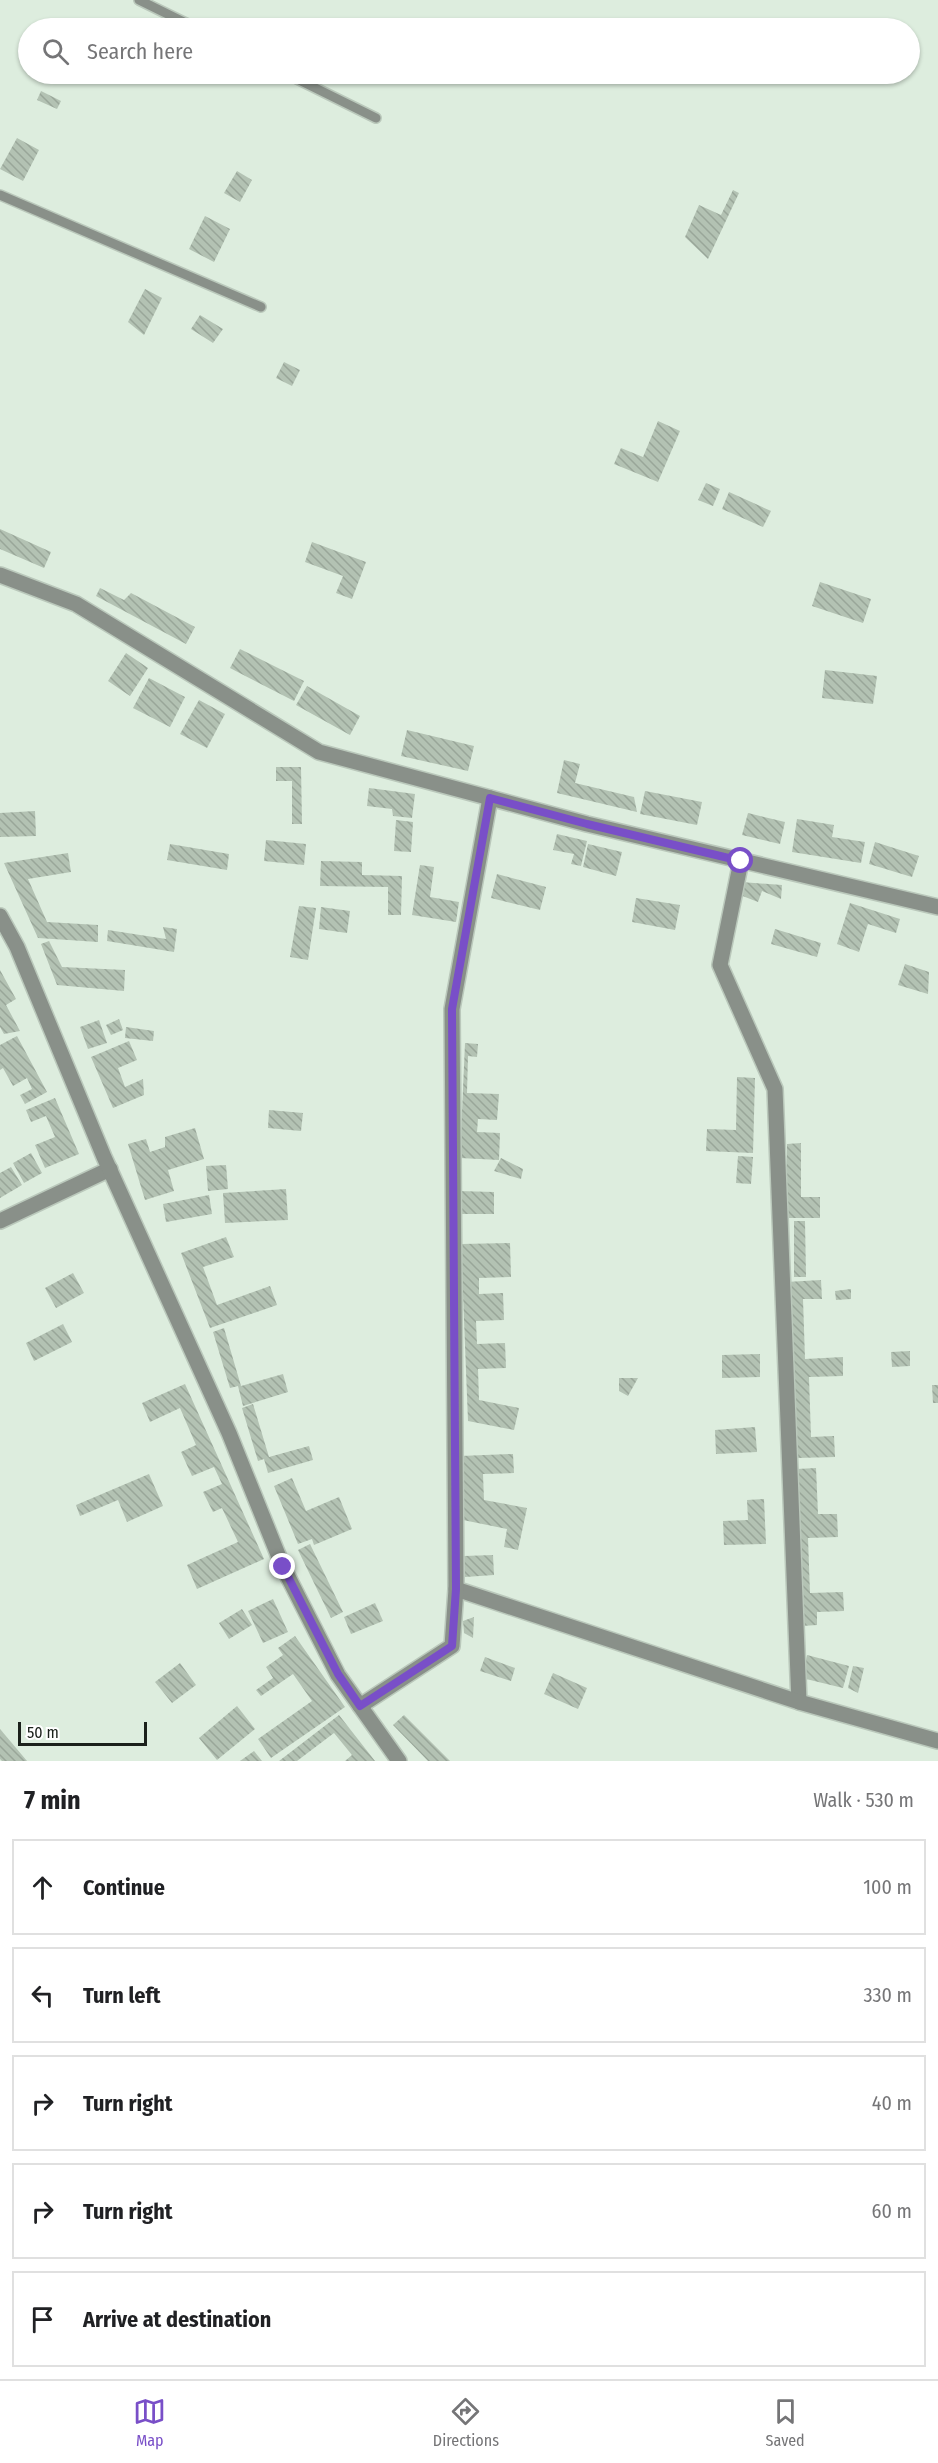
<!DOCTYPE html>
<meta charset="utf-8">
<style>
body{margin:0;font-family:"Fira Sans Condensed",sans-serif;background:#f6f6f6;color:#202124}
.scale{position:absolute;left:18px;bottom:15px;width:129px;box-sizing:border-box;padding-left:6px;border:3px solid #1b211b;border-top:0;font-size:16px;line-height:21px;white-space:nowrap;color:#1b211b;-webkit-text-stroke:4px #fff;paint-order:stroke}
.stop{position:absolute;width:18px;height:18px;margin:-14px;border:4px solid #794fc8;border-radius:50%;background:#fff}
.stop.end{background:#794fc8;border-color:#fff;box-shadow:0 2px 6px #0008}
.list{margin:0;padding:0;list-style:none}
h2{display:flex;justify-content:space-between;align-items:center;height:78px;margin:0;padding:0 24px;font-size:26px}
h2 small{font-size:20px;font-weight:400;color:#757577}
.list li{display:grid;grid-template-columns:39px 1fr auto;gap:18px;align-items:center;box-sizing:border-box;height:96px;margin:0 12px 12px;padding:0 12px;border:2px solid #e0e0e0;border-radius:0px}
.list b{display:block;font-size:22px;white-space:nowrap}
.list em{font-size:20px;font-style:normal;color:#757577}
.icon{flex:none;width:33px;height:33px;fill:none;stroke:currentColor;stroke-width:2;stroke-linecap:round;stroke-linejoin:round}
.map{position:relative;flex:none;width:938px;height:1761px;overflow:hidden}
.search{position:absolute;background:#fff;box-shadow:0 2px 4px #0004;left:18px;right:18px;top:18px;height:66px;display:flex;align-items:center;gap:15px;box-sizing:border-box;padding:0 21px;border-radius:33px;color:#757577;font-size:22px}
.sheet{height:618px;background:#fff}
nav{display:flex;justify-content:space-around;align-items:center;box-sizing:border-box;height:84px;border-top:2px solid #e0e0e0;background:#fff;font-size:16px;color:#757577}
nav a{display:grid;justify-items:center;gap:3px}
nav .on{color:#794fc8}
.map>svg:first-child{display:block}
.building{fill:url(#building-back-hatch)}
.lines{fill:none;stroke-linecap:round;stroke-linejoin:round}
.service-casing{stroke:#bac8bb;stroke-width:12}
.minor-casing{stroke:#bac8bb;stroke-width:18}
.tertiary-casing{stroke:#bac8bb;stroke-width:18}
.service{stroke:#899089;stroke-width:9}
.minor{stroke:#899089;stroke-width:15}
.tertiary{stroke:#899089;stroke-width:15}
.route{stroke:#794fc8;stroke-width:8}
</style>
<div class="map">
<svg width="938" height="1761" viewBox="0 0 938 1761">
<defs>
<pattern id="building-back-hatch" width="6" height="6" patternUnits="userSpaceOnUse" patternTransform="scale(1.5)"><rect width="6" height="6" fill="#b3c2b3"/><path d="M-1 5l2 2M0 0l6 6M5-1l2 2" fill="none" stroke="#99a699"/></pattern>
</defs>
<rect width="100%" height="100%" fill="#ddedde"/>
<g class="building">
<path d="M41,91L61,101L57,109L37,100Z"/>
<path d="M17,138L39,150L23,181L0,169Z"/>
<path d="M237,171L252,180L240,202L224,193Z"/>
<path d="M733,190L739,193L708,259L685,237L699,205L721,215Z"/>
<path d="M205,216L230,229L214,262L189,249Z"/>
<path d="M145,289L162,298L144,335L128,322Z"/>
<path d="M200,315L223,329L213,343L191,329Z"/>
<path d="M284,362L300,370L292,386L276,378Z"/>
<path d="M658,421L680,431L658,482L614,464L621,448L643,457Z"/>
<path d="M706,483L720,489L713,506L698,500Z"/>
<path d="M729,492L771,511L763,527L722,509Z"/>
<path d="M0,529L51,552L44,568L0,549Z"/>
<path d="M312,542L366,562L352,599L336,593L343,576L305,562Z"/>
<path d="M820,582L871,599L863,623L812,606Z"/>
<path d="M100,588L124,600L131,593L195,627L186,644L96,596Z"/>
<path d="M240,649L304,681L294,701L230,668Z"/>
<path d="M126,653L148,668L130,696L108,681Z"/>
<path d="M825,670L877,676L873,704L822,698Z"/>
<path d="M149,678L185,697L170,727L133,708Z"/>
<path d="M307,686L360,716L350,735L296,705Z"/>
<path d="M199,700L225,714L207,748L180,734Z"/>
<path d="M407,730L474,746L468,771L401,756Z"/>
<path d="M564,760L580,764L575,783L634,797L637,812L557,793Z"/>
<path d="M276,767H301L302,824H292V781H276Z"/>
<path d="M369,788L415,794L412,818L393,816L392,809L367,806Z"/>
<path d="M645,791L702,802L697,825L640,814Z"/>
<path d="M35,811L36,836L0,837V813Z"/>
<path d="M748,813L785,822L780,844L742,835Z"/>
<path d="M797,819L834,825L832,837L865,842L861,863L792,852Z"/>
<path d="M396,820L413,822L411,852L394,851Z"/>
<path d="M557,834L587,841L581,866L571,864L574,854L553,850Z"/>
<path d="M266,840L306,844L304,865L264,861Z"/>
<path d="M875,842L919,856L912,877L869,864Z"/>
<path d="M170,844L229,854L227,870L167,860Z"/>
<path d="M588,844L622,852L616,876L583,867Z"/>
<path d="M68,853L71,872L28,879L47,922L98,925V942L38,938L4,863Z"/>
<path d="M321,861L362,862V875L402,876L401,915H388V887L320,886Z"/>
<path d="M420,865L434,867L430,897L459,902L456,922L412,915Z"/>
<path d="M497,874L546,887L540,910L491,898Z"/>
<path d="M741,882L782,885L781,899L762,891L758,902L740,895Z"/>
<path d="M636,898L680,905L675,930L632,922Z"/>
<path d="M850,903L900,919L896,933L868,924L859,952L837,944Z"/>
<path d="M299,906L316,908L308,960L290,957Z"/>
<path d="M321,907L350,911L347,933L319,929Z"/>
<path d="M163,927L177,929L174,952L107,941L108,930L166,939Z"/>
<path d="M775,929L821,943L817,957L771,944Z"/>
<path d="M49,941L62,967L125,970L124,991L57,985L41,944Z"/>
<path d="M905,964L929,972L928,994L898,985Z"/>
<path d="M0,970L16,999L6,1005L20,1031L4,1034L0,1027Z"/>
<path d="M119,1019L123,1030L111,1035L106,1025Z"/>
<path d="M99,1020L107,1043L88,1049L80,1027Z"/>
<path d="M126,1027L154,1031L153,1041L125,1038Z"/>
<path d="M17,1036L47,1092L25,1104L20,1095L32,1089L27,1078L13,1086L3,1068L0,1070V1045Z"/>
<path d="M129,1041L137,1060L118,1068L125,1087L143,1079L144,1095L113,1108L91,1057Z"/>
<path d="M465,1043L478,1044L477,1057L468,1056L467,1093L499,1094L497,1120L478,1119L477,1132L500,1133L499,1160L460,1158Z"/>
<path d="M737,1077L755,1078L753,1153L706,1151L707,1129L736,1130Z"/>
<path d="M55,1098L79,1154L45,1168L35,1145L55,1137L46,1116L31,1122L26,1110Z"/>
<path d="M269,1110L303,1113L301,1131L268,1128Z"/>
<path d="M195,1128L204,1159L168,1170L174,1191L145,1200L128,1144L146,1139L150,1152L165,1147V1137Z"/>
<path d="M801,1143V1197H820V1218H787V1144Z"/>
<path d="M31,1153L42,1173L24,1183L13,1163Z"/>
<path d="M738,1156L753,1157L751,1184L736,1183Z"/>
<path d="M501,1158L523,1169L521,1179L494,1171Z"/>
<path d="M226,1165L228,1189L208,1191L206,1166Z"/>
<path d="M11,1167L22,1185L0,1198V1173Z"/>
<path d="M286,1189L288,1220L225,1223L223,1193Z"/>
<path d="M458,1191L494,1192V1214H459Z"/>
<path d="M209,1195L212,1214L166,1222L163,1204Z"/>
<path d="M794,1221H805L806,1277H794Z"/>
<path d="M226,1237L234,1257L203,1267L217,1305L270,1286L277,1305L210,1328L181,1253Z"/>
<path d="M510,1243L511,1277L479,1278V1294L503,1293L504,1320L476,1321L477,1344L505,1343L506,1368L478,1369L479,1400L519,1408L514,1430L468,1421L461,1244Z"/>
<path d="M73,1273L84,1293L56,1308L45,1288Z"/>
<path d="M821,1280L822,1299H803L805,1359L843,1357V1376L809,1377L811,1437L834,1436L835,1457L797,1458L786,1282Z"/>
<path d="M851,1289V1299L836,1300L835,1291Z"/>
<path d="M63,1324L72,1342L34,1361L26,1343Z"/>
<path d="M224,1328L241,1386L283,1374L288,1392L243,1406L238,1386L230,1388L213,1332Z"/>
<path d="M910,1351V1366L892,1367L891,1352Z"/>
<path d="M760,1354V1377L722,1378V1355Z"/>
<path d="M619,1378H638L628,1396L619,1391Z"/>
<path d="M185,1384L264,1559L197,1589L187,1565L238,1542L222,1508L213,1512L203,1492L222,1484L214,1467L192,1476L181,1452L196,1445L180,1408L150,1422L142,1403Z"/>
<path d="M932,1385H938V1403H933Z"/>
<path d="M253,1404L269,1457L309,1446L313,1460L268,1473L264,1459L258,1461L242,1408Z"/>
<path d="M755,1427L757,1452L716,1454L715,1430Z"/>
<path d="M513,1454L514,1473L483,1474L484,1500L527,1508L518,1550L504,1547L507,1529L463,1520L460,1456Z"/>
<path d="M816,1468L818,1514H837L838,1537L808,1538L810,1593L843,1592L844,1611L817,1612V1625L802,1626L797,1469Z"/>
<path d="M149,1474L163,1506L127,1522L118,1500L80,1516L76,1505Z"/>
<path d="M292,1478L306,1511L339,1497L352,1529L314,1545L312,1539L298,1544L274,1486Z"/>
<path d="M764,1499L766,1544L724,1545L723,1521L748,1520L747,1500Z"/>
<path d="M310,1544L343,1612L331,1618L298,1550Z"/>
<path d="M493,1555L494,1575L465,1577L464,1556Z"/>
<path d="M273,1599L288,1632L263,1643L248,1611Z"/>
<path d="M375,1603L383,1621L351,1634L344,1617Z"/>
<path d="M242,1609L252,1625L229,1639L219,1623Z"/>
<path d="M474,1617L473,1638L464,1633L463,1621Z"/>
<path d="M295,1636L345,1707L271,1758L258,1739L312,1701L293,1674L261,1696L256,1690L273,1678L266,1667L283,1655L278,1648Z"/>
<path d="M807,1655L849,1666L843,1688L802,1678Z"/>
<path d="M485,1657L515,1668L511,1681L480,1671Z"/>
<path d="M180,1663L196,1685L172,1703L155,1682Z"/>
<path d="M853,1666L864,1668L858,1693L848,1688Z"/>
<path d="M553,1673L587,1688L578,1709L544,1694Z"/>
<path d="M237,1706L255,1729L217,1760L199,1738Z"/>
<path d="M339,1715L375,1761H345L352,1755L334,1733L297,1761H279Z"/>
<path d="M404,1715L450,1761H428L393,1725Z"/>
<path d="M0,1729L27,1761H2L0,1759Z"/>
<path d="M254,1751L262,1761H240Z"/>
</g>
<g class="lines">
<defs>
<g id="service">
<path d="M139,0L196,28"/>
<path d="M287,74L376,118"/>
<path d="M0,195L261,307"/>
</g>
<g id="minor">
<path d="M0,575L76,604L319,752L587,824L938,907"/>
<path d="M741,861L720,965L775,1089L799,1702"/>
<path d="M0,1221L110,1169"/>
<path d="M456,1589L799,1702L938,1741"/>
<path d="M360,1706L452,1646L456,1589L452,1009L490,798"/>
</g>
<path id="tertiary" d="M0,916L17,947L104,1157L229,1433L283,1567L338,1675L399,1761"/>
</defs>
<use href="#service" class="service-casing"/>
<use href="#minor" class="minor-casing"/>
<use href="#tertiary" class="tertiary-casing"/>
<use href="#service" class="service"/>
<use href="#minor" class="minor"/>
<use href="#tertiary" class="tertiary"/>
</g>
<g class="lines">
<path class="route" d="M283,1567L338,1674L360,1706L452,1646L456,1589L452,1009L490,798L587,824L741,861"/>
</g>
</svg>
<div class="scale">50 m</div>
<div class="stop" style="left:741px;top:861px"></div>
<div class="stop end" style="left:283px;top:1567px"></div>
<div class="search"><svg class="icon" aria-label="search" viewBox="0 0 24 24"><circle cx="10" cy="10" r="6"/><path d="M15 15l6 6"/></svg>Search here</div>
</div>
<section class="sheet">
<h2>7 min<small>Walk · 530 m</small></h2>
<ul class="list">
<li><svg class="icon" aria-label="ahead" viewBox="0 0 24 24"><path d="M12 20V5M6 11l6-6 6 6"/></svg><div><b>Continue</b></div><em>100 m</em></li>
<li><svg class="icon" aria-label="left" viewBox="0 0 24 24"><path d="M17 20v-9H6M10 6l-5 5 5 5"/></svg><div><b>Turn left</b></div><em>330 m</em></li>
<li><svg class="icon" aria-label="right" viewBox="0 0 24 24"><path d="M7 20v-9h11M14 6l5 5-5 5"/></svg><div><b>Turn right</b></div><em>40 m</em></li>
<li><svg class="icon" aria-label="right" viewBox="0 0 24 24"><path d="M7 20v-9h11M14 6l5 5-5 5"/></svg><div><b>Turn right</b></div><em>60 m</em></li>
<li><svg class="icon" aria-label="arrive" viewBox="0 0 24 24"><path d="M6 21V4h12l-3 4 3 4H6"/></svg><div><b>Arrive at destination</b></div></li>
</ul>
</section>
<nav>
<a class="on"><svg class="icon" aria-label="map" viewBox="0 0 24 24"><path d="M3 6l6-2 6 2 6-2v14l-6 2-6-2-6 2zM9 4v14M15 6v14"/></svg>Map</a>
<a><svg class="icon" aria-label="directions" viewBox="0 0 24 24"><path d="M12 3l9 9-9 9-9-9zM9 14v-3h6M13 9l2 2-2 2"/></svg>Directions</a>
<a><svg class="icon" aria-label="saved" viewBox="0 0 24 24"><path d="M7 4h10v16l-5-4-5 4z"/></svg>Saved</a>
</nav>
